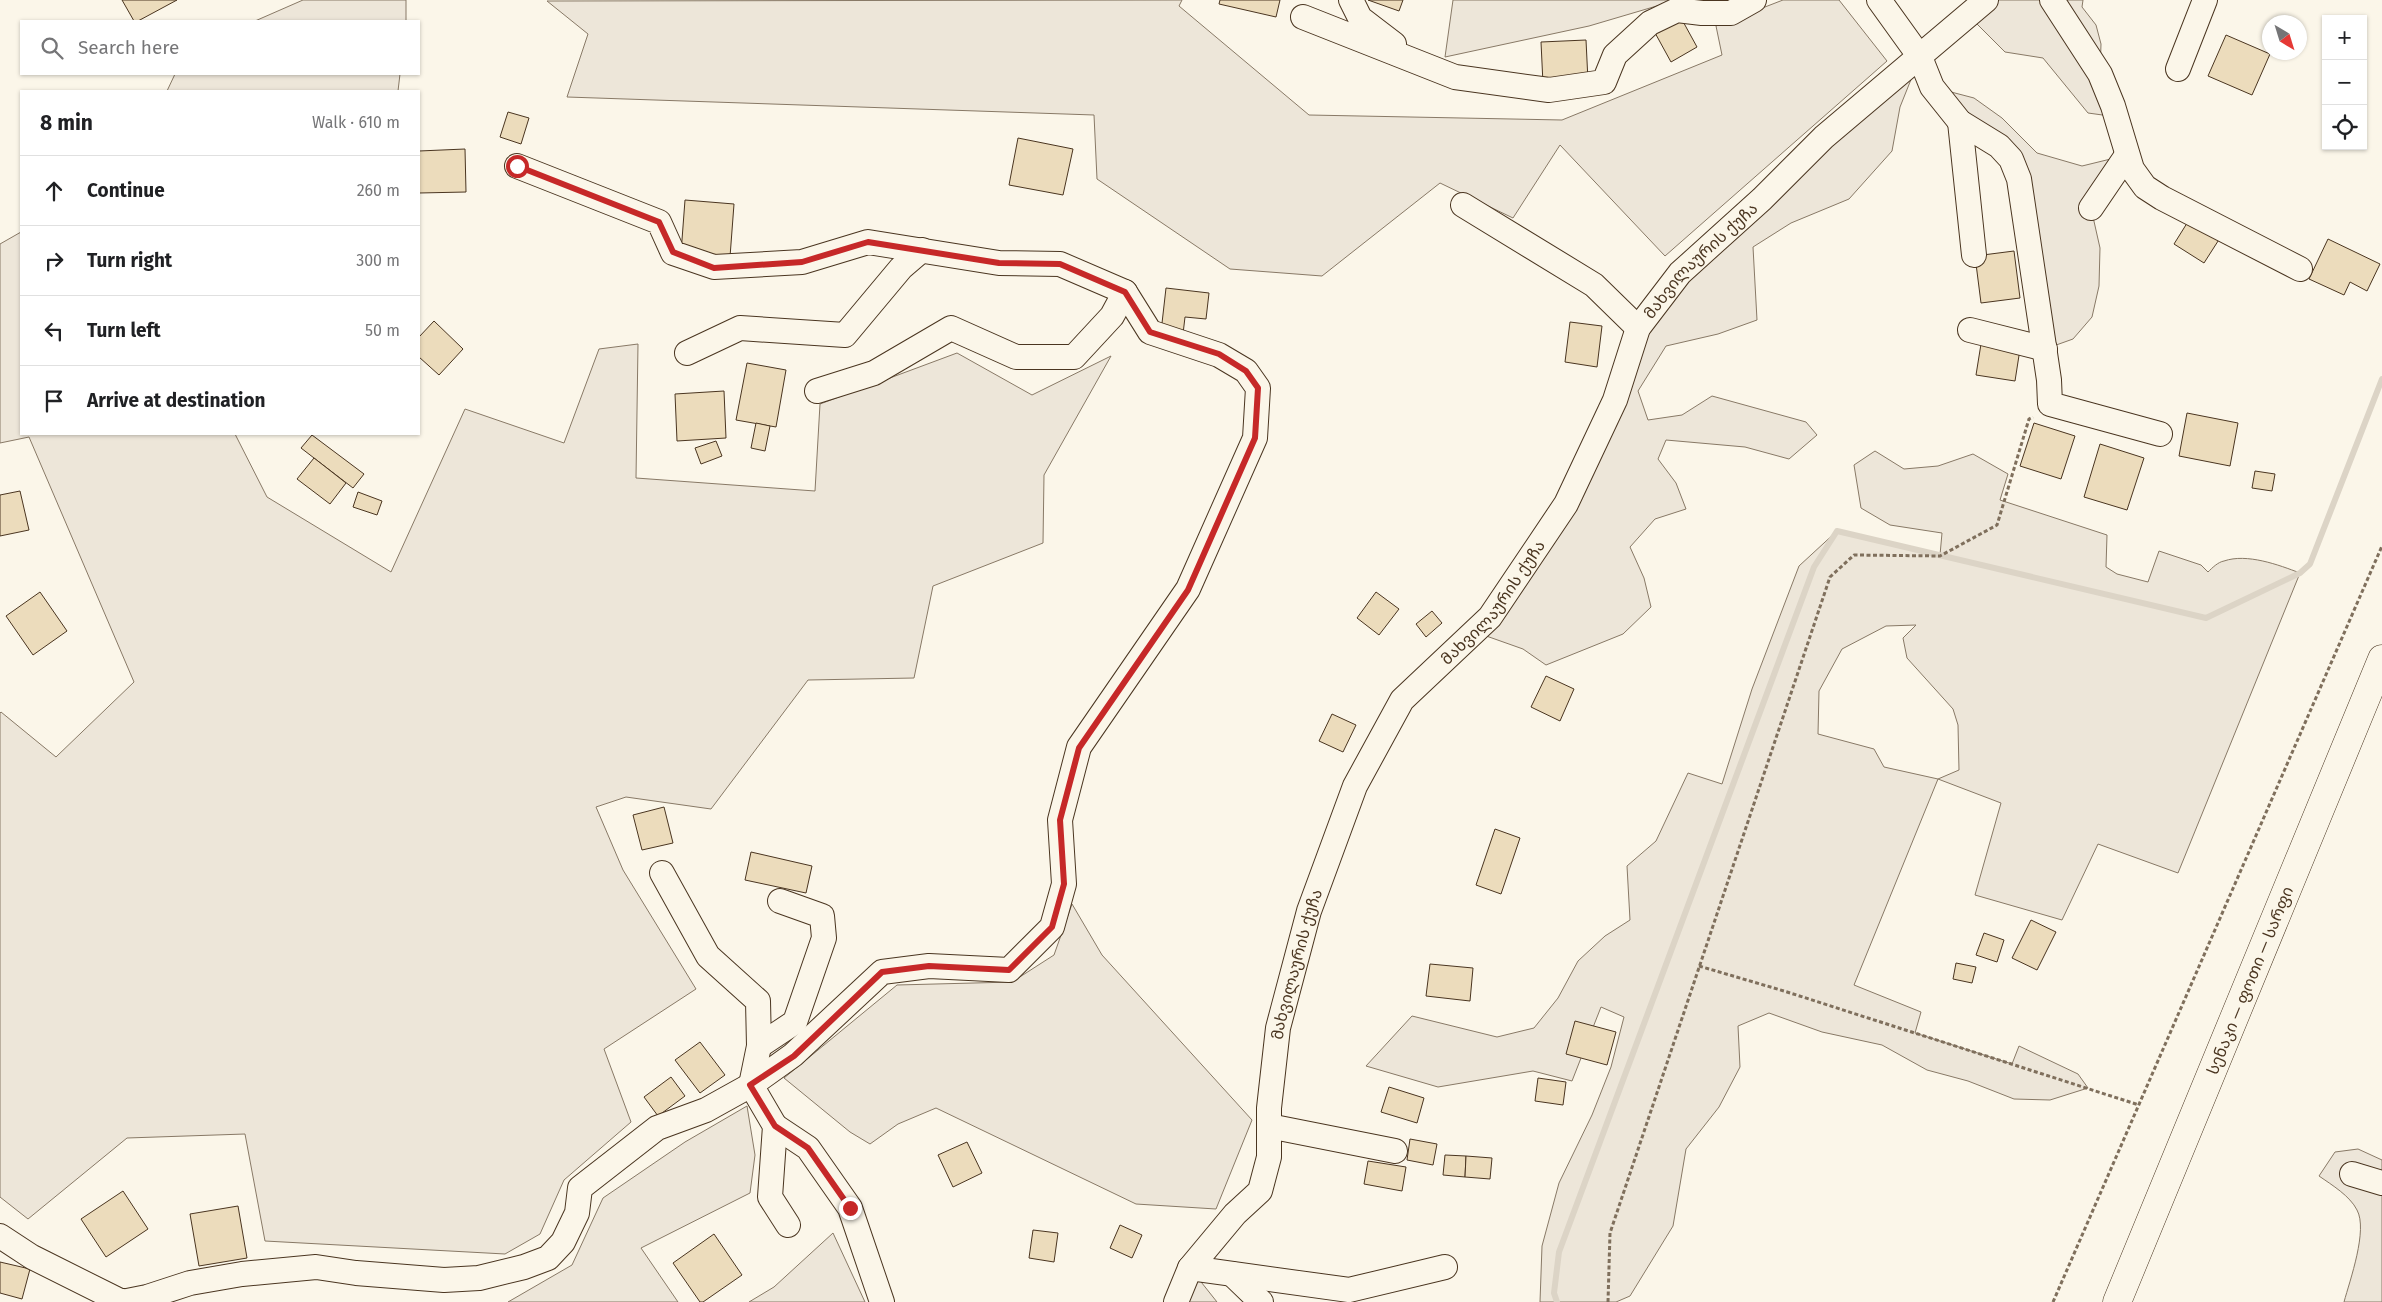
<!DOCTYPE html>
<meta charset="utf-8">
<style>
body{margin:0;font-family:"Fira Sans","Noto Sans Georgian",sans-serif;background:#f2f2f2;color:#202124}
.controls{position:absolute;right:15px;top:15px;display:grid;overflow:hidden;border-radius:0px;box-shadow:0 1px 4px #0004}
.controls button{width:45px;height:45px;display:grid;place-items:center;padding:0;border:0;border-bottom:1px solid #e0e0e0;background:#fff;color:#202124;font:25px sans-serif}
.compass{position:absolute;left:2262px;top:15px;width:45px;height:45px;border-radius:50%;background:#fff;box-shadow:0 1px 4px #0004;rotate:142deg}
.stop{position:absolute;width:15px;height:15px;margin:-11px;border:4px solid #c62828;border-radius:50%;background:#fff}
.stop.end{background:#c62828;border-color:#fff;box-shadow:0 1px 5px #0008}
.list{margin:0;padding:0;list-style:none}
h2{display:flex;justify-content:space-between;align-items:center;height:65px;margin:0;padding:0 20px;font-size:21px}
h2 small{font-size:16px;font-weight:400;color:#757577}
.list li{display:grid;grid-template-columns:32px 1fr auto;gap:15px;align-items:center;box-sizing:border-box;height:70px;padding:0 20px;border-top:1px solid #e0e0e0}
.list b{display:block;font-size:19px;white-space:nowrap}
.list em{font-size:16px;font-style:normal;color:#757577}
.icon{flex:none;width:28px;height:28px;fill:none;stroke:currentColor;stroke-width:2;stroke-linecap:round;stroke-linejoin:round}
.map{position:relative;flex:none;width:2382px;height:1302px;overflow:hidden}
.search{position:absolute;background:#fff;box-shadow:0 1px 4px #0004;left:20px;top:20px;width:400px;height:55px;display:flex;align-items:center;gap:12px;box-sizing:border-box;padding:0 18px;border-radius:0px;color:#757577;font-size:19px}
.panel{position:absolute;background:#fff;box-shadow:0 1px 4px #0004;left:20px;top:90px;width:400px;height:345px;border-radius:0px}
.map>svg:first-child{display:block}
.green{fill:#ede6d9;stroke:#887966;fill-rule:evenodd}
.lines{fill:none;stroke-linecap:round;stroke-linejoin:round}
.stream{stroke:#dcd4c6;stroke-width:6}
.building{fill:#ecdcbc;stroke:#4a3520}
.minor-casing{stroke:#4a3520;stroke-width:26}
.highway-casing{stroke:#4a3520;stroke-width:29}
.path{stroke:#7f6f5c;stroke-width:3;stroke-dasharray:4 2.5;stroke-linecap:butt}
.minor{stroke:#fbf6e9;stroke-width:24}
.highway{stroke:#fbf6e9;stroke-width:28}
.route{stroke:#c62828;stroke-width:6}
.labels{text-anchor:middle;stroke-width:4;stroke-linejoin:round;paint-order:stroke}
.street-label{font-size:16px;fill:#4a3520;stroke:#fbf6e9}
</style>
<div class="map">
<svg width="2382" height="1302" viewBox="0 0 2382 1302">
<rect width="100%" height="100%" fill="#fbf6e9"/>
<g class="green">
<path d="M303,0H406V21H255Z"/>
<path d="M1182,0L1179,6L1309,115L1562,120L1722,55L1716,26L1783,0H1839L1887,61L1665,256L1560,145L1513,218L1440,183L1322,276L1230,269L1097,179L1094,115L567,97L588,34L547,1Z"/>
<path d="M1453,0H1677L1589,26L1445,57Z"/>
<path d="M1986,0H2083L2082,7L2096,25L2101,44L2100,74L2117,117L2088,113L2043,58L2005,52L1968,15Z"/>
<path d="M1920,57L1900,107L1892,151L1849,199L1791,223L1753,247L1757,320L1718,334L1666,346L1638,391L1648,420L1682,415L1712,396L1806,422L1817,435L1789,459L1745,447L1666,440L1658,459L1676,483L1686,509L1655,519L1630,547L1644,578L1651,607L1623,634L1546,665L1523,649L1475,632L1566,504L1638,328Z"/>
<path d="M175,74H400L398,91H167Z"/>
<path d="M1932,87L1974,98L2002,118L2037,153L2082,166L2127,155L2091,208L2100,248L2099,286L2092,317L2073,339L2045,349L2019,179Z"/>
<path d="M21,232V434H235L267,497L391,572L465,409L564,443L599,349L638,344L636,478L815,491L820,404L957,353L1032,395L1111,356L1044,475L1043,543L933,586L914,678L808,680L711,809L626,797L596,807L623,870L696,989L604,1049L631,1122L564,1180L540,1234L505,1254L265,1241L245,1134L127,1138L28,1219L0,1197V713L1,712L56,757L134,682L29,437L0,443V244Z"/>
<path d="M1875,451L1904,469L1938,466L1973,454L2008,474L2000,500L2107,535L2106,567L2117,574L2148,582L2159,551L2201,565L2208,572C2212,568 2218,562 2224,561C2247,553 2279,565 2300,573L2178,873L2098,844L2062,920L1975,895L2001,803L1938,779L1854,985L1921,1012L1915,1033L2012,1064L2019,1046L2078,1074L2088,1088L2050,1100L2014,1099L1968,1081L1927,1070L1882,1045L1822,1032L1769,1013L1738,1026L1740,1067L1719,1107L1686,1149L1673,1226L1630,1296L1616,1302H1540L1542,1246L1559,1183L1592,1115L1611,1067L1624,1017L1601,1007L1572,1081L1533,1071L1438,1087L1366,1066L1412,1016L1497,1037L1534,1028L1558,998L1578,961L1605,936L1630,920L1627,866L1656,841L1688,773L1722,784L1752,689L1799,566L1837,531L1940,555L1942,533L1890,525L1861,508L1854,465ZM1916,625L1903,638L1907,658L1953,709L1958,725L1959,770L1938,779L1884,767L1874,749L1818,734L1819,691L1842,649L1886,626Z"/>
<path d="M1072,904L1102,955L1252,1120L1216,1209L1136,1204L936,1108L898,1124L870,1144L850,1132L784,1078L897,985L1012,982L1054,955Z"/>
<path d="M747,1106L755,1155L750,1193L641,1248L678,1302H508L572,1265L603,1198L685,1142Z"/>
<path d="M2358,1149L2382,1160V1302H2344C2350,1280 2368,1230 2357,1210C2350,1196 2332,1185 2319,1176L2335,1152Z"/>
<path d="M833,1233L865,1302H749L774,1287Z"/>
<path d="M1190,1268L1217,1302H1176Z"/>
</g>
<g class="lines">
<path class="stream" d="M1557,1302L1554,1293L1559,1252L1814,567L1837,531L2206,618L2300,573L2310,564L2382,379"/>
</g>
<g class="building">
<path d="M122,0H177L138,21H134Z"/>
<path d="M1220,0H1280L1276,17L1219,4Z"/>
<path d="M1368,0H1403L1399,11Z"/>
<path d="M1680,16L1697,47L1671,62L1654,31Z"/>
<path d="M2226,35L2270,54L2252,95L2208,76Z"/>
<path d="M1586,40L1588,81L1543,84L1541,42Z"/>
<path d="M508,112L529,118L521,144L500,137Z"/>
<path d="M1018,138L1073,149L1063,195L1009,185Z"/>
<path d="M465,149L466,192L419,193V151Z"/>
<path d="M685,200L734,204L730,257L681,253Z"/>
<path d="M2189,220L2220,238L2204,263L2174,244Z"/>
<path d="M2328,239L2380,264L2367,291L2350,282L2344,295L2309,279Z"/>
<path d="M2014,251L2020,298L1981,303L1975,256Z"/>
<path d="M1166,288L1209,293L1206,319L1185,317L1183,334L1161,332Z"/>
<path d="M434,321L463,349L439,375L419,357V337Z"/>
<path d="M1570,322L1602,326L1597,367L1565,362Z"/>
<path d="M1981,344L2020,349L2015,381L1976,375Z"/>
<path d="M747,363L786,370L776,427L736,420Z"/>
<path d="M724,391L726,438L677,441L675,394Z"/>
<path d="M2187,413L2238,423L2230,466L2179,456Z"/>
<path d="M756,423L770,426L765,451L751,448Z"/>
<path d="M2034,423L2075,436L2061,479L2020,466Z"/>
<path d="M312,435L364,474L353,488L301,448Z"/>
<path d="M716,441L722,456L701,464L695,448Z"/>
<path d="M2100,444L2144,458L2127,510L2084,497Z"/>
<path d="M314,458L346,483L330,504L297,479Z"/>
<path d="M2255,471L2275,474L2272,491L2252,488Z"/>
<path d="M20,491L29,530L0,536V495Z"/>
<path d="M358,492L382,501L377,515L353,507Z"/>
<path d="M40,592L67,631L33,655L6,616Z"/>
<path d="M1376,592L1399,609L1379,635L1357,618Z"/>
<path d="M1432,611L1442,623L1426,637L1416,624Z"/>
<path d="M1546,676L1574,689L1560,721L1531,707Z"/>
<path d="M1332,714L1356,725L1343,752L1319,741Z"/>
<path d="M664,807L673,843L642,850L633,815Z"/>
<path d="M1495,829L1520,838L1501,894L1476,885Z"/>
<path d="M751,852L812,866L806,893L745,880Z"/>
<path d="M2031,920L2056,932L2037,970L2012,958Z"/>
<path d="M1984,933L2004,940L1997,962L1976,955Z"/>
<path d="M1956,963L1976,967L1972,983L1953,979Z"/>
<path d="M1430,964L1473,968L1470,1001L1426,996Z"/>
<path d="M1575,1021L1616,1032L1607,1065L1566,1054Z"/>
<path d="M700,1042L725,1075L700,1093L675,1060Z"/>
<path d="M671,1077L685,1096L658,1116L644,1097Z"/>
<path d="M1538,1078L1566,1082L1563,1105L1535,1101Z"/>
<path d="M1389,1087L1424,1098L1417,1123L1381,1112Z"/>
<path d="M1410,1139L1437,1144L1433,1165L1407,1160Z"/>
<path d="M967,1142L982,1173L953,1187L938,1155Z"/>
<path d="M1445,1155L1466,1156L1465,1177L1443,1175Z"/>
<path d="M1466,1156L1492,1158L1490,1179L1465,1177Z"/>
<path d="M1368,1161L1406,1167L1402,1191L1364,1184Z"/>
<path d="M123,1191L148,1229L106,1257L81,1219Z"/>
<path d="M238,1206L247,1258L199,1266L190,1214Z"/>
<path d="M1120,1225L1142,1235L1132,1258L1110,1248Z"/>
<path d="M1033,1230L1058,1233L1054,1262L1029,1258Z"/>
<path d="M714,1234L742,1275L703,1302H700L673,1263Z"/>
<path d="M0,1262L30,1269L22,1299L0,1293Z"/>
</g>
<g class="lines">
<defs>
<g id="minor">
<path d="M1351,0L1360,18L1394,44"/>
<path d="M1879,0L1920,57L1932,87L1960,122L1999,146L2011,159L2019,179L2049,380L2050,404L2160,434"/>
<path d="M2052,0L2100,74L2113,106L2132,169L2145,187L2162,198L2300,269"/>
<path d="M1303,17L1455,77L1549,90L1604,82L1615,55L1650,23L1677,10L1702,13H1731L1754,0"/>
<path d="M2178,69L2205,0"/>
<path d="M1960,122L1974,255"/>
<path d="M1463,205L1594,285L1638,328"/>
<path d="M2091,208L2127,155"/>
<path d="M1970,330L2045,349"/>
<path d="M687,353L740,328L845,335L901,268L922,250"/>
<path d="M817,391L874,373L951,328L1016,357H1074L1112,316L1125,292"/>
<path d="M662,873L708,956L758,1001L759,1046L751,1085L775,1126L770,1197L788,1225"/>
<path d="M759,1046L795,1022L824,938L822,916L780,901"/>
<path d="M775,1126L808,1148L850,1208L882,1302"/>
<path d="M1269,1126L1395,1151"/>
<path d="M2352,1174L2382,1183"/>
<path d="M0,1236L32,1257L122,1302L147,1297L190,1283L242,1274L316,1267L356,1273L444,1280L479,1278L524,1267L548,1258L563,1242L577,1213L580,1188L657,1128L706,1110L751,1085L793,1055L882,972L929,966L1009,970L1052,927L1064,884L1060,820L1079,747L1188,589L1255,438L1258,388L1246,371L1219,355L1150,332L1125,292L1060,264L999,263L868,242L802,262L714,267L673,253L659,222L517,166"/>
<path d="M1190,1268L1349,1290L1445,1267"/>
<path d="M1232,1274L1261,1302"/>
<path id="s1" d="M1176,1302L1190,1268L1235,1214L1260,1191L1269,1157V1108L1278,1028L1309,911L1355,786L1402,700L1490,617L1566,504L1615,400L1638,328L1680,273L1762,199L1824,137L1986,0"/>
</g>
<g id="highway">
<path id="s2" d="M2117,1302L2382,659"/>
</g>
</defs>
<use href="#minor" class="minor-casing"/>
<use href="#highway" class="highway-casing"/>
<g class="path">
<path d="M1699,966L1784,991L2139,1105"/>
<path d="M1608,1302L1610,1233L1830,577L1854,555L1940,556L1997,525L2029,419L2033,417"/>
<path d="M2053,1302L2382,546"/>
</g>
<use href="#minor" class="minor"/>
<use href="#highway" class="highway"/>
</g>
<g class="lines">
<path class="route" d="M517,166L659,222L673,252L714,268L802,262L868,242L999,263L1060,264L1125,292L1150,332L1219,354L1246,371L1258,388L1255,438L1188,590L1079,748L1060,820L1064,884L1052,927L1009,970L929,966L882,972L794,1056L750,1085L775,1126L808,1148L850,1208"/>
</g>
<g class="labels">
<g class="street-label">
<text dy="6" stroke="none"><textPath href="#s1" startOffset="1198">მახვილაურის ქუჩა</textPath></text>
<text dy="6" stroke="none"><textPath href="#s1" startOffset="792">მახვილაურის ქუჩა</textPath></text>
<text dy="6" stroke="none"><textPath href="#s1" startOffset="372">მახვილაურის ქუჩა</textPath></text>
<text dy="6" stroke="none"><textPath href="#s2" startOffset="348">სენაკი — ფოთი — სარფი</textPath></text>
</g>
</g>
</svg>
<div class="controls">
<button>+</button>
<button>−</button>
<button><svg class="icon" aria-label="locate" viewBox="0 0 24 24"><circle cx="12" cy="12" r="6"/><path d="M12 2v4M12 18v4M2 12h4M18 12h4"/></svg></button>
</div>
<svg class="compass" viewBox="-18 -18 36 36"><path d="M0-13l5 13h-10z" fill="#e53935"/><path d="M0 13l5-13h-10z" fill="#757577"/></svg>
<div class="stop" style="left:517px;top:166px"></div>
<div class="stop end" style="left:850px;top:1208px"></div>
<div class="search"><svg class="icon" aria-label="search" viewBox="0 0 24 24"><circle cx="10" cy="10" r="6"/><path d="M15 15l6 6"/></svg>Search here</div>
<section class="panel">
<h2>8 min<small>Walk · 610 m</small></h2>
<ul class="list">
<li><svg class="icon" aria-label="ahead" viewBox="0 0 24 24"><path d="M12 20V5M6 11l6-6 6 6"/></svg><div><b>Continue</b></div><em>260 m</em></li>
<li><svg class="icon" aria-label="right" viewBox="0 0 24 24"><path d="M7 20v-9h11M14 6l5 5-5 5"/></svg><div><b>Turn right</b></div><em>300 m</em></li>
<li><svg class="icon" aria-label="left" viewBox="0 0 24 24"><path d="M17 20v-9H6M10 6l-5 5 5 5"/></svg><div><b>Turn left</b></div><em>50 m</em></li>
<li><svg class="icon" aria-label="arrive" viewBox="0 0 24 24"><path d="M6 21V4h12l-3 4 3 4H6"/></svg><div><b>Arrive at destination</b></div></li>
</ul>
</section>
</div>
